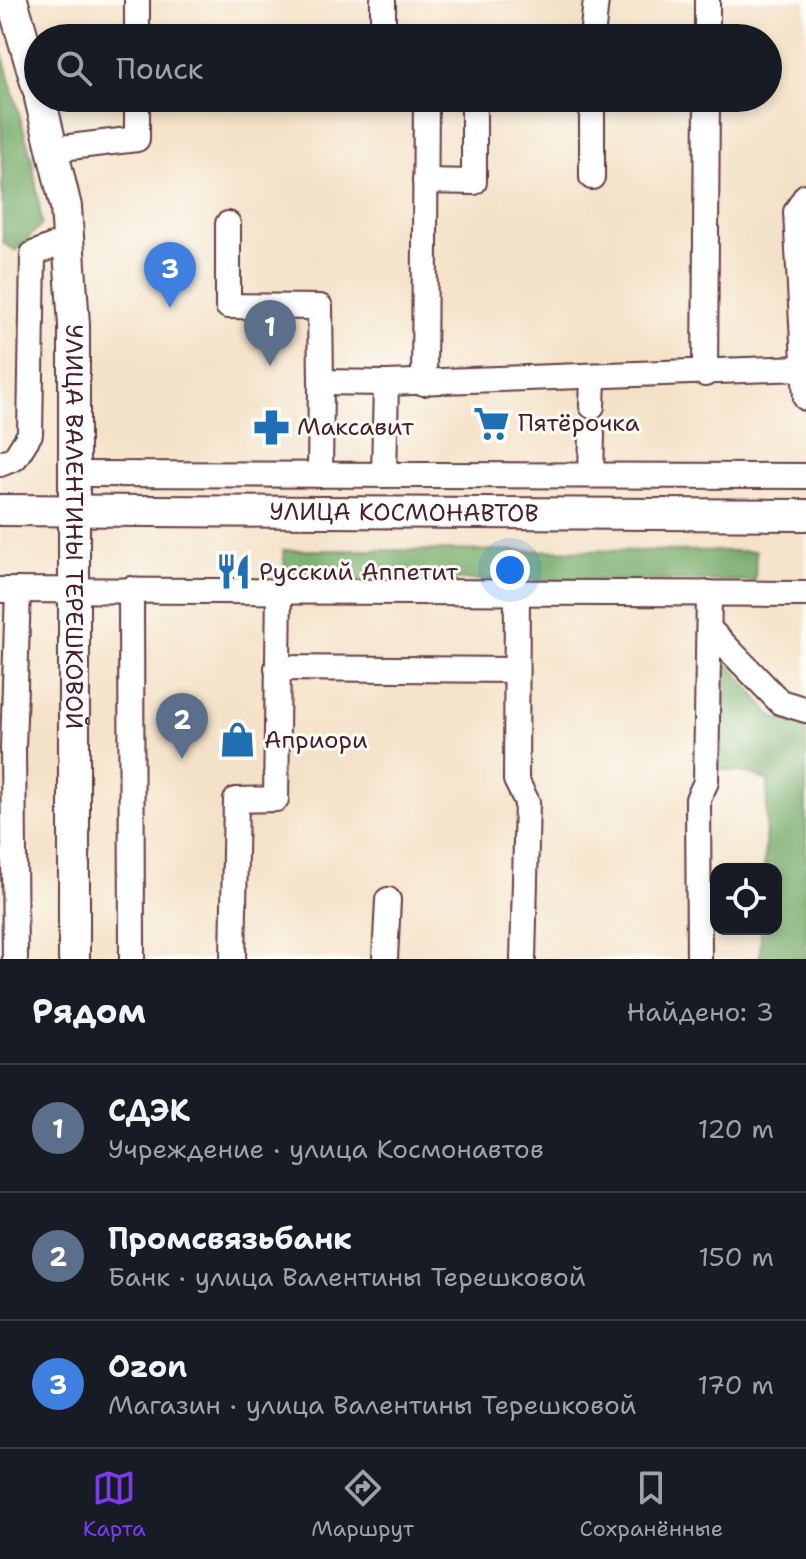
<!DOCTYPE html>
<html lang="ru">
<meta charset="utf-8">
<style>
body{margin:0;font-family:"Shantell Sans",sans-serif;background:#20242c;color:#f1f3f6}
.controls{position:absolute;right:24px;bottom:24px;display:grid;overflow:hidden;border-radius:16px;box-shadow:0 4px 12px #0003}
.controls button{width:72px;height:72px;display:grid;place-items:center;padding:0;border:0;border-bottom:2px solid #363941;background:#171b24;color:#f1f3f6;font:40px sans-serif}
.you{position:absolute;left:510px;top:570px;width:28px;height:28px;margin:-20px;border:6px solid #fff;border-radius:50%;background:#1a73e8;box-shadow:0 0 0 12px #1a73e833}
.badge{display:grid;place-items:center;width:52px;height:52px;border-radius:50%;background:#7c3aed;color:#fff;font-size:26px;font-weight:700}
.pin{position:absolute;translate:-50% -66px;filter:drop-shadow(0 2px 4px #0008)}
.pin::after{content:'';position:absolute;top:42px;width:28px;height:24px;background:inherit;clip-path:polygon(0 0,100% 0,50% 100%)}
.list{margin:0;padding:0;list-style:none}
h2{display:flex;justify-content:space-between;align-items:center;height:104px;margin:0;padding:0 32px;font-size:34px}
h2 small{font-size:26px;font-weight:400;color:#9ea1a6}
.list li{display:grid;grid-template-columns:52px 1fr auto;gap:24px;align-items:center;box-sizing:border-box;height:128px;padding:0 32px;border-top:2px solid #363941}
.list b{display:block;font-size:30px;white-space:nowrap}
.list p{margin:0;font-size:26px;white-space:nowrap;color:#9ea1a6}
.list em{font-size:26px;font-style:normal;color:#9ea1a6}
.icon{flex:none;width:44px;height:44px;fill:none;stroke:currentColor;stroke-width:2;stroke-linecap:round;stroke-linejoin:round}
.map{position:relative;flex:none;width:806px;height:959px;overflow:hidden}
.search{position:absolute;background:#171b24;box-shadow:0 4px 12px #0003;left:24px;right:24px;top:24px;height:88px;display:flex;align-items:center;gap:20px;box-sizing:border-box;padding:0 28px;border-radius:44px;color:#9ea1a6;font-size:30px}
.sheet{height:488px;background:#171b24}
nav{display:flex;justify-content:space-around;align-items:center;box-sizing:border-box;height:112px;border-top:2px solid #363941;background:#171b24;font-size:22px;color:#9ea1a6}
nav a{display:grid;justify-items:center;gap:4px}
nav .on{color:#7c3aed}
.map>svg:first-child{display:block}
.forest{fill:#75aa67;stroke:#606449;stroke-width:2}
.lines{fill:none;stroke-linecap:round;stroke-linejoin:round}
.minor-casing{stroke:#643c43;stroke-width:28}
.major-casing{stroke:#643c43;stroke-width:34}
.minor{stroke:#fff;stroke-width:24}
.major{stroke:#fff;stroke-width:30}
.labels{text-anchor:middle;stroke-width:6;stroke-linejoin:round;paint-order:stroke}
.poi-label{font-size:24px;fill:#4a1f2b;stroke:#fdfcf7;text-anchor:start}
.street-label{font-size:24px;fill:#4a1f2b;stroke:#fdfcf7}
</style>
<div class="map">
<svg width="806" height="959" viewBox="0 0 806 959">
<rect width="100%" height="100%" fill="#fdfcf7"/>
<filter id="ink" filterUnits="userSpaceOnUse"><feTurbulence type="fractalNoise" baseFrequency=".0125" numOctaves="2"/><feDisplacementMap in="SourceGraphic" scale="16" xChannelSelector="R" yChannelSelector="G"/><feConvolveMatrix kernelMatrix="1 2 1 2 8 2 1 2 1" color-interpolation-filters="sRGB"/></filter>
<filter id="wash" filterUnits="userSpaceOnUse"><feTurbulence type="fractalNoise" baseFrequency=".006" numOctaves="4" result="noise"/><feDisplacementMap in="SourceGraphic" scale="32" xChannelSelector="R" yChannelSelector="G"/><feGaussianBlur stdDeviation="1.8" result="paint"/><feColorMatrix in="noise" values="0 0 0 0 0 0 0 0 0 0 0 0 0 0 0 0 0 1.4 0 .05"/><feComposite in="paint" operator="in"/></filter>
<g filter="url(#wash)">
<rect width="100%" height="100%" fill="#f4e2c8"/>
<g class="forest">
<path d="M0,46L32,159L42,224L16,251L3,243Z"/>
<path d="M283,550L756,551L755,581L286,579Z"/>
<path d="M727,662L774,718L806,723V959H760L761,929H776V869H764L768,781L752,774L719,769Z"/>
</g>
</g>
<g filter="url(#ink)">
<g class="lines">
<defs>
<g id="minor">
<path d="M383,0V21"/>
<path d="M137,38V0"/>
<path d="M450,38H474"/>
<path d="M592,38L596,0"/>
<path d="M707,38V0"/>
<path d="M53,149L137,139V98"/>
<path d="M592,177V98"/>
<path d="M425,181L474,182V98"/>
<path d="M806,196L796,212L806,398"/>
<path d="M228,224V306L320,307L321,382L386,383"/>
<path d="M705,374L707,98"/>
<path d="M424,383L426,98"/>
<path d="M592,406L593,378"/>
<path d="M0,464L15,458L30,434L33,254L70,239"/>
<path d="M76,474L806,476"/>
<path d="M320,475L321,382"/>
<path d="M384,475L386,383L803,368"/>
<path d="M591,475L592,434"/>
<path d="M131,589L132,959"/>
<path d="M0,590L806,594"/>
<path d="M517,591L516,780L527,802L523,959"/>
<path d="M710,630L780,702L806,710"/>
<path d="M277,668L516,670"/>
<path d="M15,959L13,748L18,590"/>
<path d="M233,959L236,800L276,799L279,591"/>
<path d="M385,959L388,900"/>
<path d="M699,959L698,799L706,782L709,593"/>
</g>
<g id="major">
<path d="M12,0L38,89"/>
<path id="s1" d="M40,98L66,207L74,325V959"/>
<path id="s2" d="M0,510L806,515"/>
</g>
</defs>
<use href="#minor" class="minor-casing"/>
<use href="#major" class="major-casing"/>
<use href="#minor" class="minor"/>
<use href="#major" class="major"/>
</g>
</g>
<defs>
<symbol id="supermarket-bare" viewBox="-9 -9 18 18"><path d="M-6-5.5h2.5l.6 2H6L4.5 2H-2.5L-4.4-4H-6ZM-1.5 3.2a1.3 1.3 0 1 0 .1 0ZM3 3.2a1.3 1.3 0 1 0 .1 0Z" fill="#1f6fb2" stroke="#fdfcf7" stroke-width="2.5" paint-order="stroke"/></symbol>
<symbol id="pharmacy-bare" viewBox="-9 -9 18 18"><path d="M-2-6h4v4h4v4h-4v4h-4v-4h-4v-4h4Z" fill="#1f6fb2" stroke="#fdfcf7" stroke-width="2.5" paint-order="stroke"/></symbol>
<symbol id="restaurant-bare" viewBox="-9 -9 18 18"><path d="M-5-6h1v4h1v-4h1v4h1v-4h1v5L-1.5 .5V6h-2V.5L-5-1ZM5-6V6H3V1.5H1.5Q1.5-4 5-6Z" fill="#1f6fb2" stroke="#fdfcf7" stroke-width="2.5" paint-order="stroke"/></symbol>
<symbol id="shop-bare" viewBox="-9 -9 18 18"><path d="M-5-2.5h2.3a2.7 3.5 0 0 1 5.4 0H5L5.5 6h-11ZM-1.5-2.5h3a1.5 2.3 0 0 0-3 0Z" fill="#1f6fb2" stroke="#fdfcf7" stroke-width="2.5" paint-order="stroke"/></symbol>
</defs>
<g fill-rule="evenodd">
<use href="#supermarket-bare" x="466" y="398" width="51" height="51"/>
<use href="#pharmacy-bare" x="246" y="402" width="51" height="51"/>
<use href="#restaurant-bare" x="208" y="546" width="51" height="51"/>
<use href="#shop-bare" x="212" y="714" width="51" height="51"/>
</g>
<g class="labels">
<g class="poi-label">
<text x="518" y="431">Пятёрочка</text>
<text x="297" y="435">Максавит</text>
<text x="259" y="580">Русский Аппетит</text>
<text x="264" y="748">Априори</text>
</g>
<g class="street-label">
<text dy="8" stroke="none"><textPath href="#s2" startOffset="404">УЛИЦА КОСМОНАВТОВ</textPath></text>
<text dy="8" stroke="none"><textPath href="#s1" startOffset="432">УЛИЦА ВАЛЕНТИНЫ ТЕРЕШКОВОЙ</textPath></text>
</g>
</g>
</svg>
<div class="controls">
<button><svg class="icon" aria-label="locate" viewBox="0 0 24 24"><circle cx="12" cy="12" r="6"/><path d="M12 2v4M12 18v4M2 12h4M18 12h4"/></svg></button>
</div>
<div class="you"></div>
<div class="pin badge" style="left:270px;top:366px;background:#5c6f8a">1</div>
<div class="pin badge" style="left:182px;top:759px;background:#5c6f8a">2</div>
<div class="pin badge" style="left:170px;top:308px;background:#3f7fe0">3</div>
<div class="search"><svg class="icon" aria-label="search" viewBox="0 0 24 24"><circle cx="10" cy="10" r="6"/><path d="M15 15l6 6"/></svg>Поиск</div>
</div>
<section class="sheet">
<h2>Рядом<small>Найдено: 3</small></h2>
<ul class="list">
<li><span class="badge" style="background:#5c6f8a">1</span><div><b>СДЭК</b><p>Учреждение · улица Космонавтов</p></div><em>120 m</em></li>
<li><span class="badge" style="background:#5c6f8a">2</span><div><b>Промсвязьбанк</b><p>Банк · улица Валентины Терешковой</p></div><em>150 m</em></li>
<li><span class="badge" style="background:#3f7fe0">3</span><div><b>Ozon</b><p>Магазин · улица Валентины Терешковой</p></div><em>170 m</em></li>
</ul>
</section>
<nav>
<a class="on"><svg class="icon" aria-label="map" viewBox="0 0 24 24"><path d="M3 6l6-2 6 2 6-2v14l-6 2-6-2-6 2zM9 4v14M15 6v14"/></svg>Карта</a>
<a><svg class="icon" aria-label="directions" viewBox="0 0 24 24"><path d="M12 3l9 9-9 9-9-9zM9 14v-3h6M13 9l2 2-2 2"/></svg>Маршрут</a>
<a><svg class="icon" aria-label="saved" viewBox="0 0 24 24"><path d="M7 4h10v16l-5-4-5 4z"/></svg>Сохранённые</a>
</nav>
